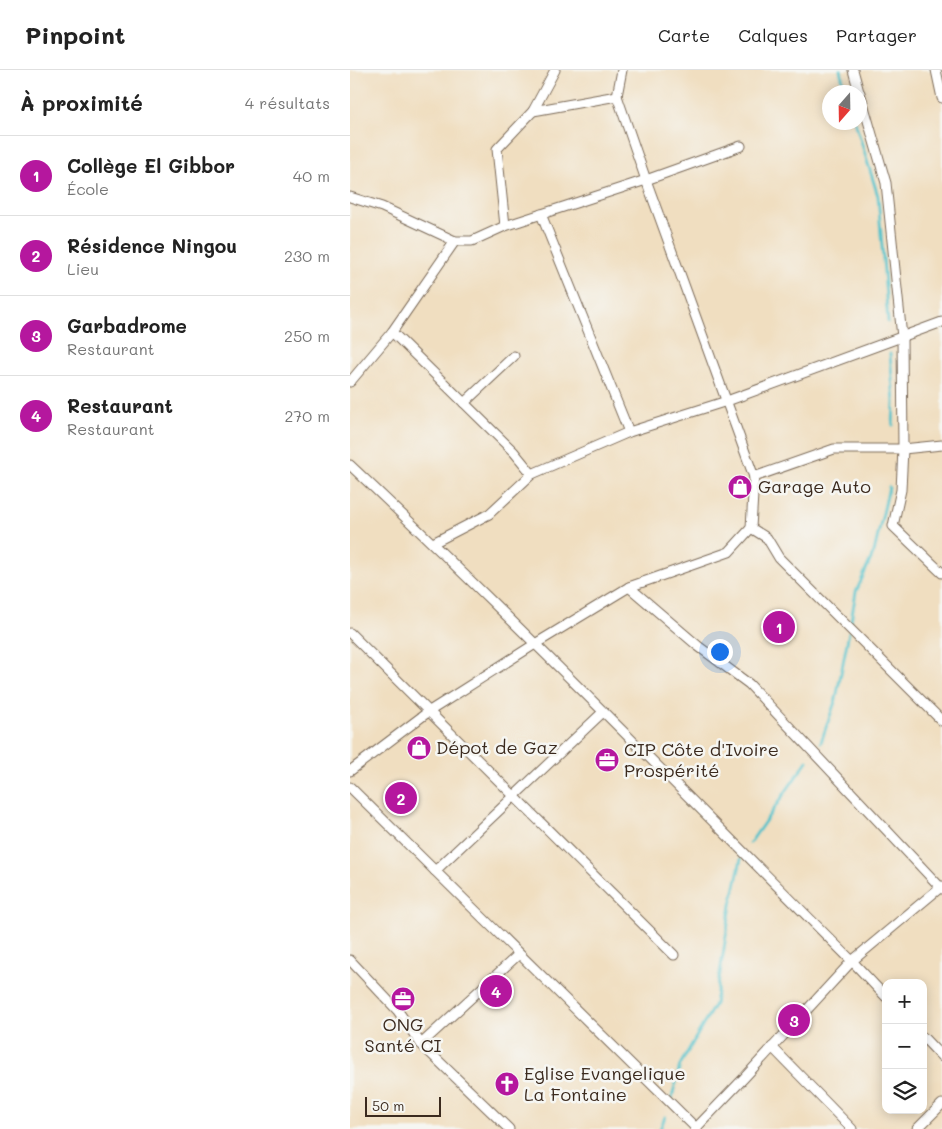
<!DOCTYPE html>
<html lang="fr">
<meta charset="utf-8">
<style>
body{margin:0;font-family:Mali,sans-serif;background:#f2f2f2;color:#222}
.controls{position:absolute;right:15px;bottom:15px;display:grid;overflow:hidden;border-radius:10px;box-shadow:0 2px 12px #0003}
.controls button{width:45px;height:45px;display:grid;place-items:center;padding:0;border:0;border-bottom:1px solid #e0e0e0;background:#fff;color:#222;font:25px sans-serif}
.compass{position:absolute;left:472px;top:15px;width:45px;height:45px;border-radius:50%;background:#fff;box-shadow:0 2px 12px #0003;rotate:200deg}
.scale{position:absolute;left:15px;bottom:12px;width:76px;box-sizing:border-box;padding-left:5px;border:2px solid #3b2a1e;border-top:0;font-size:14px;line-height:18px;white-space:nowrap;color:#3b2a1e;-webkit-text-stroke:4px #f6f6f2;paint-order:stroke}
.you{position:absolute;left:369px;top:581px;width:18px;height:18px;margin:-12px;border:4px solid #fff;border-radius:50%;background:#1a73e8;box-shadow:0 0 0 8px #1a73e833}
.badge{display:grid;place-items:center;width:32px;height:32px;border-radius:50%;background:#b5179e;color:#fff;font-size:16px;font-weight:700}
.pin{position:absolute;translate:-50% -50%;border:2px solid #fff;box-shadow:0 1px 5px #0006}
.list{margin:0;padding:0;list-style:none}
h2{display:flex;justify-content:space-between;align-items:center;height:65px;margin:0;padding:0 20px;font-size:21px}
h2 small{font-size:16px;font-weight:400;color:#767676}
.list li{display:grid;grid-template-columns:32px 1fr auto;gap:15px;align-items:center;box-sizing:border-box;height:80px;padding:0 20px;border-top:1px solid #e0e0e0}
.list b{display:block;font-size:19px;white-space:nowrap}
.list p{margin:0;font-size:16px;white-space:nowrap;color:#767676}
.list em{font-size:16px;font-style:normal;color:#767676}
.icon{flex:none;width:28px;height:28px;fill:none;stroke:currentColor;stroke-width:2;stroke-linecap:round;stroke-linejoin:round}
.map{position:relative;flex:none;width:592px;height:1059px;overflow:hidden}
header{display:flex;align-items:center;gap:30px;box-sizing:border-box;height:70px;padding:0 25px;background:#fff;border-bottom:1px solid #e0e0e0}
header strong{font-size:24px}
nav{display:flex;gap:28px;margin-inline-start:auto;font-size:18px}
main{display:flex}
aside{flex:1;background:#fff}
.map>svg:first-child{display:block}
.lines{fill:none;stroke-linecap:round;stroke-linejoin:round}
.stream{stroke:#54c2ca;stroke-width:3}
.minor-casing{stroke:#7a6957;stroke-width:11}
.minor{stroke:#fff;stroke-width:9}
.labels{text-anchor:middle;stroke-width:5;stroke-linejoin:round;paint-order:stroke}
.poi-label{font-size:18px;fill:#3b2a1e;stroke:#f6f6f2;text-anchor:start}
</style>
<header>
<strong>Pinpoint</strong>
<nav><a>Carte</a><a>Calques</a><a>Partager</a></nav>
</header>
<main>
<aside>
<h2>À proximité<small>4 résultats</small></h2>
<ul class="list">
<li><span class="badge">1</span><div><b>Collège El Gibbor</b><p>École</p></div><em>40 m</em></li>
<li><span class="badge">2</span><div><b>Résidence Ningou</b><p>Lieu</p></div><em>230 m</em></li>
<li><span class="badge">3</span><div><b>Garbadrome</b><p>Restaurant</p></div><em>250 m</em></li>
<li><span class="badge">4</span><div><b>Restaurant</b><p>Restaurant</p></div><em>270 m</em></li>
</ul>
</aside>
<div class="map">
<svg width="592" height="1059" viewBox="0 0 592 1059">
<rect width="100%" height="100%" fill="#f6f6f2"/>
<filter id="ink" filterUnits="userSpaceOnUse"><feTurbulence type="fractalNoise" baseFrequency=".02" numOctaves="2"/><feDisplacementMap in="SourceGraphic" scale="10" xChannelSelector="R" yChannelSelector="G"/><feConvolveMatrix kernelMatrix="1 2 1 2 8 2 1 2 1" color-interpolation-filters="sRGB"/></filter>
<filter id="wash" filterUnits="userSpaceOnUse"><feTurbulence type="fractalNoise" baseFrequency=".0096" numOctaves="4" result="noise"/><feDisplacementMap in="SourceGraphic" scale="20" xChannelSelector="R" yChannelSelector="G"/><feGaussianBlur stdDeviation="1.12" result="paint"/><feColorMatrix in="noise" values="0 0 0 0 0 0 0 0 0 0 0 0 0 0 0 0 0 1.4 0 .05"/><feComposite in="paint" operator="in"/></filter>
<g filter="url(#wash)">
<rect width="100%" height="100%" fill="#f0dec0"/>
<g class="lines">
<g class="stream">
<path d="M490,0L496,22"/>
<path d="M505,52L528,126L538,252"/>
<path d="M540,284L544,332L543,355"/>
<path d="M500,556L506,522L524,482L539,417"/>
<path d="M471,672L486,629L499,562"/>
<path d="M400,773L457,691"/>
<path d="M322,1028L330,995L365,934L381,835L391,789"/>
<path d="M310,1059L315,1047"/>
</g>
</g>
</g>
<g filter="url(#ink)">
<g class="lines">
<defs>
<g id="minor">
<path d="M272,0L267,26L296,110L404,407"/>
<path d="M503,0L509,22"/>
<path d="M586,0L592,28"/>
<path d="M510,23L536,113L552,267L553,379L551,420L543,456L592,503"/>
<path d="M183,41L267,26"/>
<path d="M0,127L32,137L105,171H122L155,156L296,110L391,76"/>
<path d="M191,144L279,362"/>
<path d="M155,156L147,79L183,41L205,0"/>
<path d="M42,262L164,382L182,404"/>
<path d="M0,312L42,262L105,171"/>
<path d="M114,333L164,286"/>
<path d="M0,395C171,556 336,725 502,891L536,927"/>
<path d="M401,458L417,468L429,488L592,651"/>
<path d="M83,473L139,444L182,404L279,362L377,331L592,252"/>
<path d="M279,517L348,576L399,614L592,819"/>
<path d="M0,563L324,885"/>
<path d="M0,701L78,642L185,574L279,517L379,482L401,458L404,407L484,379H553L592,375"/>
<path d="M0,717L347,1059"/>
<path d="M85,801L253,642"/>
<path d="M0,890L48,941L71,974L159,1059"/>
<path d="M573,967L592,987"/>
<path d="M71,974L169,884"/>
<path d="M422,977L502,1059"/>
<path d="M345,1059L394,1008L502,891L592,816"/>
<path d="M567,1059L592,1034"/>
</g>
</defs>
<use href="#minor" class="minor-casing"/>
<use href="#minor" class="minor"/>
</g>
</g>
<defs>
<symbol id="shop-disc" viewBox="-11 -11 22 22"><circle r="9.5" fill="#b5179e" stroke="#f6f6f2"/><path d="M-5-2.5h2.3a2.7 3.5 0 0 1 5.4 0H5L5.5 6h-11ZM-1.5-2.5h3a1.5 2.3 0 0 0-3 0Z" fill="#fff"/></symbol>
<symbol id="office-disc" viewBox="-11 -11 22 22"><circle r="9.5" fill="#b5179e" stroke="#f6f6f2"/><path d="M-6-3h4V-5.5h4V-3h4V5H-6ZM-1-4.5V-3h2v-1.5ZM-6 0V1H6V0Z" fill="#fff"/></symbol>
<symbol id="church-disc" viewBox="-11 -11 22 22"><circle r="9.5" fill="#b5179e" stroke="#f6f6f2"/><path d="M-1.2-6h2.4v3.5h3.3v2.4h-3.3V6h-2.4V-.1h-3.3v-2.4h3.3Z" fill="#fff"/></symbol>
</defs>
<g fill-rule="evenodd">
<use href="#shop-disc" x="376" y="403" width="28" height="28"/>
<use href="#shop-disc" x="55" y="664" width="28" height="28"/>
<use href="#office-disc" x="243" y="676" width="28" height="28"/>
<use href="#office-disc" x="39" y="915" width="28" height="28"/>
<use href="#church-disc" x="143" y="1000" width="28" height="28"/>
</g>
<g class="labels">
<g class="poi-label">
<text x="408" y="423">Garage Auto</text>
<text x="86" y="684">Dépot de Gaz</text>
<text x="274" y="686">CIP Côte d'Ivoire<tspan x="274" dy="21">Prospérité</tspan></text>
<text x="53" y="961" text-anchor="middle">ONG<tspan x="53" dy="21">Santé CI</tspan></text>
<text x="174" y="1010">Eglise Evangelique<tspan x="174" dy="21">La Fontaine</tspan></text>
</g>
</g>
</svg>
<div class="controls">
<button>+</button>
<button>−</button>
<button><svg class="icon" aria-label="layers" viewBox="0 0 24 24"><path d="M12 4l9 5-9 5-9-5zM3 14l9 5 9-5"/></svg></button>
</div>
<svg class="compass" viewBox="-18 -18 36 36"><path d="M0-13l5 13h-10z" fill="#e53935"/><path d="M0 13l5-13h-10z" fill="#767676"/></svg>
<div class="scale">50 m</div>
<div class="you"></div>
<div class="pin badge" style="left:429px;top:557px">1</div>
<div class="pin badge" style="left:51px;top:728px">2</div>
<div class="pin badge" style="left:444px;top:950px">3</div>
<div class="pin badge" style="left:146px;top:921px">4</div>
</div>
</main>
